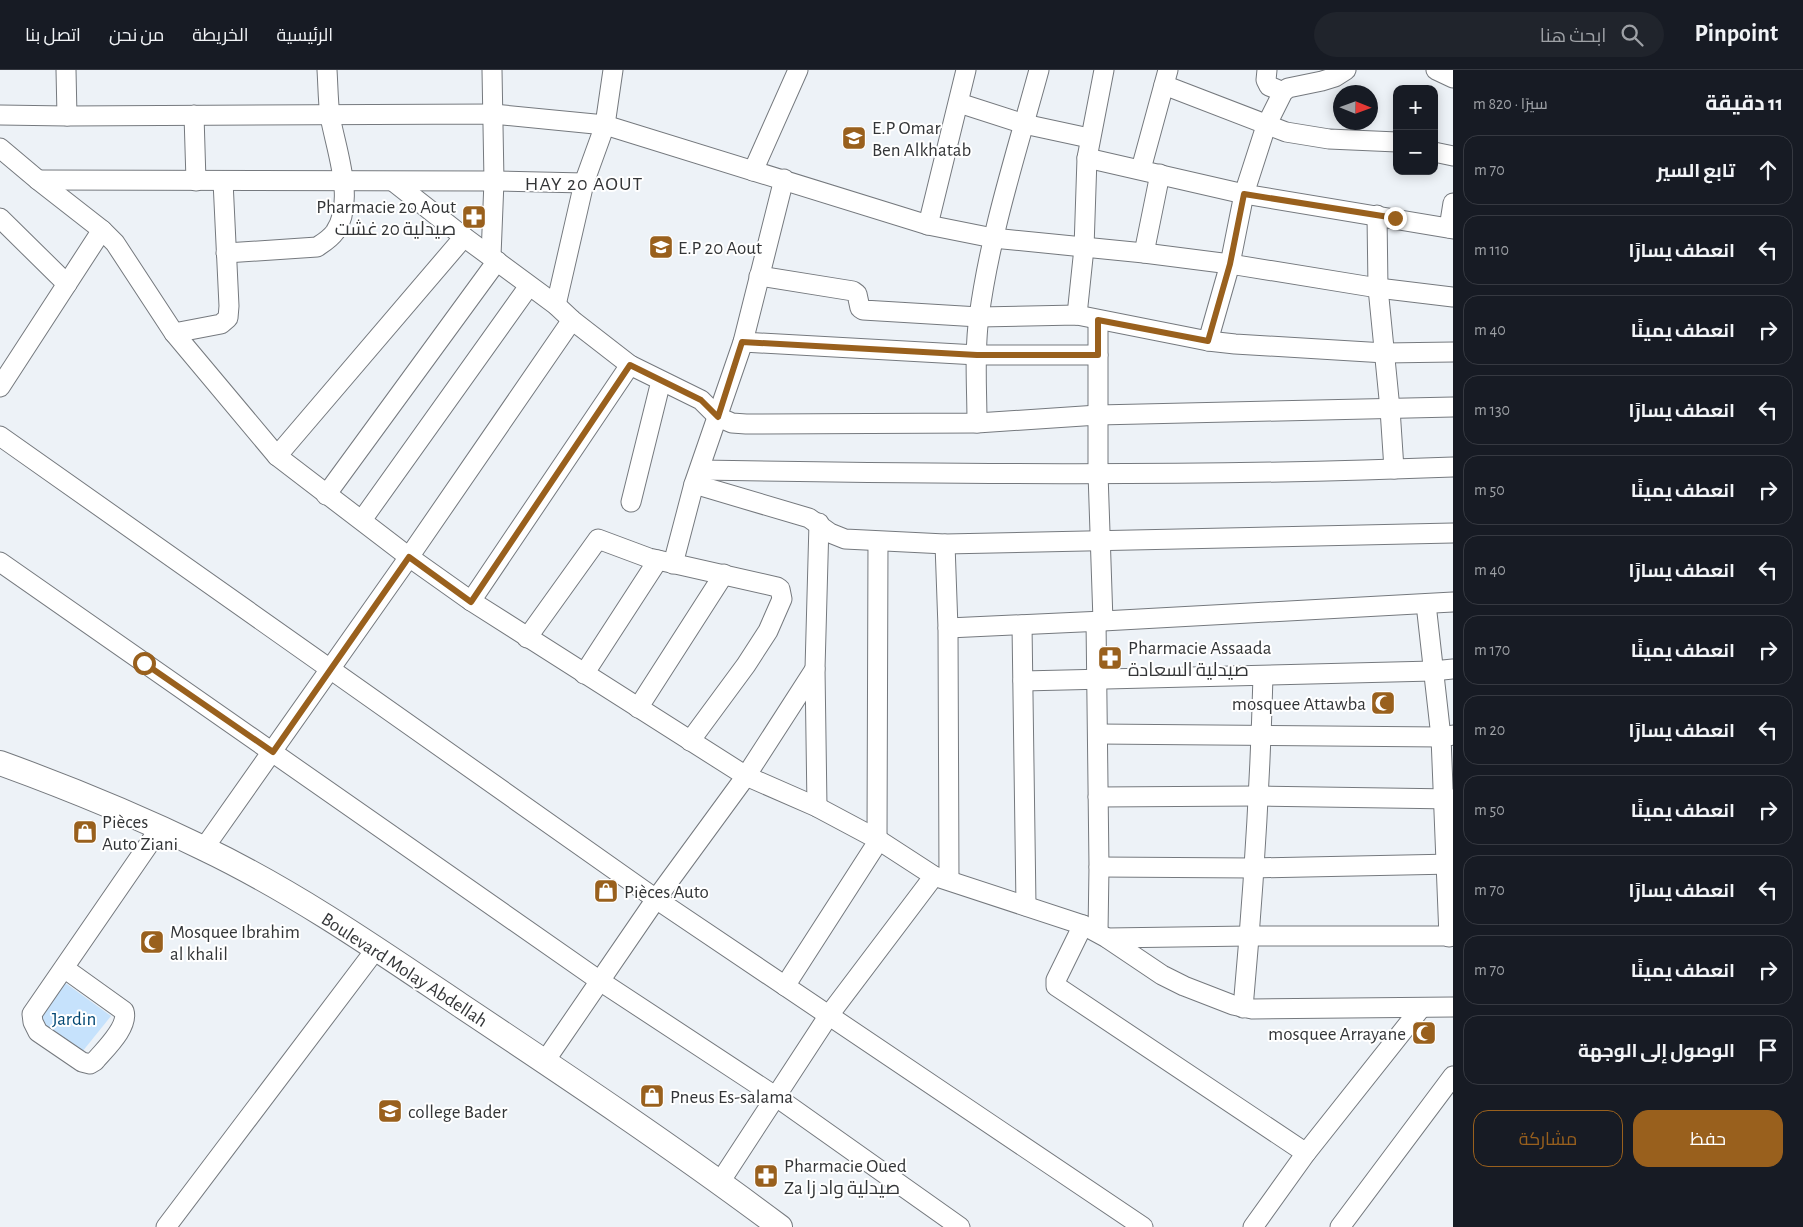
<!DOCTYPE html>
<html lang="ar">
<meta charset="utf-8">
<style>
body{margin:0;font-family:"Alegreya Sans",Cairo,sans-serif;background:#20242c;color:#f1f3f6;direction:rtl}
.controls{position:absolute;right:15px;top:15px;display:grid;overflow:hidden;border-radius:10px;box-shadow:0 2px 12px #0003}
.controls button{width:45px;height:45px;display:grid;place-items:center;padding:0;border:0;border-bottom:1px solid #363941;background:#171b24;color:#f1f3f6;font:25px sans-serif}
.compass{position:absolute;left:1333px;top:15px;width:45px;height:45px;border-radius:50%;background:#171b24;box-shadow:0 2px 12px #0003;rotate:91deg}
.stop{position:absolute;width:15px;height:15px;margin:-11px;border:4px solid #99601d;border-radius:50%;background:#fff}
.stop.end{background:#99601d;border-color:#fff;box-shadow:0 1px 5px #0008}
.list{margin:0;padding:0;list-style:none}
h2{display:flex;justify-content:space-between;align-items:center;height:65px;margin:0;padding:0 20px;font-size:21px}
h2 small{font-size:16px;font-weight:400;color:#9ea1a6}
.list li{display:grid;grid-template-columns:32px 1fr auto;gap:15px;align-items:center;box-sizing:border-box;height:70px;margin:0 10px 10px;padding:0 10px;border:1px solid #363941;border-radius:15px}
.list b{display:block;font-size:19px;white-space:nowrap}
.list em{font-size:16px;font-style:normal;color:#9ea1a6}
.actions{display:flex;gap:10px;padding:15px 20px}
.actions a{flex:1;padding:11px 0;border:1px solid #99601d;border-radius:15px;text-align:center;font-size:18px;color:#99601d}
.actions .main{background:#99601d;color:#fff}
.icon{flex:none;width:28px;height:28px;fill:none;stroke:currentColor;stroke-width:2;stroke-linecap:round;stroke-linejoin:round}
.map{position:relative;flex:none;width:1453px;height:1157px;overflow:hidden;direction:ltr}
header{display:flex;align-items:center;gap:30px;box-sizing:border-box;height:70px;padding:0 25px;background:#171b24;border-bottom:1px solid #363941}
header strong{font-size:24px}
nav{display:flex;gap:28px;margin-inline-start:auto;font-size:18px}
.search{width:350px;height:45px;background:#20242c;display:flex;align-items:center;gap:12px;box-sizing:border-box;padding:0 18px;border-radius:28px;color:#9ea1a6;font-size:19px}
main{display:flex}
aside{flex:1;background:#171b24}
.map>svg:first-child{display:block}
.green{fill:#c6e2fc}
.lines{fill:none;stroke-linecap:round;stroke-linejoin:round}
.minor-casing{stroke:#75797e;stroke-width:21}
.major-casing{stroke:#75797e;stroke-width:26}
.minor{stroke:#fff;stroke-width:19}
.major{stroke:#fff;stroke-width:24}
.route{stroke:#99601d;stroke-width:6}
.labels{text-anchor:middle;stroke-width:4;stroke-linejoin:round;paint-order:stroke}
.poi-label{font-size:19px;fill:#333537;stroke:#fff;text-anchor:start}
.street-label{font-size:19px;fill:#333537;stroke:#fff}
.park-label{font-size:19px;fill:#034874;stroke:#fff}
.neighbourhood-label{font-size:20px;letter-spacing:1px;fill:#333537;stroke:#fff}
</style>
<header>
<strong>Pinpoint</strong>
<div class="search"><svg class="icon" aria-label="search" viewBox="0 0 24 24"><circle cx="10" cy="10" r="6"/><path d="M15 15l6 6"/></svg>ابحث هنا</div>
<nav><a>الرئيسية</a><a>الخريطة</a><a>من نحن</a><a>اتصل بنا</a></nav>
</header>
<main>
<aside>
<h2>11 دقيقة<small>سيرًا · 820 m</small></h2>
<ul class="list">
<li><svg class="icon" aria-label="ahead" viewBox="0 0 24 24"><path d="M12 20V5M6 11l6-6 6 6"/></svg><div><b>تابع السير</b></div><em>70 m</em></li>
<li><svg class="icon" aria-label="left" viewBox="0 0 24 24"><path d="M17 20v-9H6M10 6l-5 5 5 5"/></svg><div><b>انعطف يسارًا</b></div><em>110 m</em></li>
<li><svg class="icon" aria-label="right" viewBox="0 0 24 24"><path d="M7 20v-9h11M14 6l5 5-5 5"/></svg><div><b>انعطف يمينًا</b></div><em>40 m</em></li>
<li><svg class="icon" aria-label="left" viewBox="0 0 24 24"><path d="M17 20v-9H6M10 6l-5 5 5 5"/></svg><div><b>انعطف يسارًا</b></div><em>130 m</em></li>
<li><svg class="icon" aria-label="right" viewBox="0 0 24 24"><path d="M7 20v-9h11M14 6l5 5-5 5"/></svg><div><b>انعطف يمينًا</b></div><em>50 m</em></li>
<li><svg class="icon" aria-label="left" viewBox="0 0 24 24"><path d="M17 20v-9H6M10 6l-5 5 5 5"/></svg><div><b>انعطف يسارًا</b></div><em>40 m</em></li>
<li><svg class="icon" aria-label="right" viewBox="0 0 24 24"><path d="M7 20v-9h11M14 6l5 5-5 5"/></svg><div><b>انعطف يمينًا</b></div><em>170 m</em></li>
<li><svg class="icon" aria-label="left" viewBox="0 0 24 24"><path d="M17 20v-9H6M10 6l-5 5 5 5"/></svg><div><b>انعطف يسارًا</b></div><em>20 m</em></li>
<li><svg class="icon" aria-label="right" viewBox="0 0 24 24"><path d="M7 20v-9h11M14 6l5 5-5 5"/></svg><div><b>انعطف يمينًا</b></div><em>50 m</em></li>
<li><svg class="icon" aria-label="left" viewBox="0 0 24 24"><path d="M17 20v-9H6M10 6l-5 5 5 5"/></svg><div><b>انعطف يسارًا</b></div><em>70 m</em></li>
<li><svg class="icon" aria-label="right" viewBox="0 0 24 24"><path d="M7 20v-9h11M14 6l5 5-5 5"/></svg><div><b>انعطف يمينًا</b></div><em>70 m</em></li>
<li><svg class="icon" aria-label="arrive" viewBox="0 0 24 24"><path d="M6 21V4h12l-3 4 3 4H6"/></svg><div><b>الوصول إلى الوجهة</b></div></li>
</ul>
<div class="actions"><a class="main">حفظ</a><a>مشاركة</a></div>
</aside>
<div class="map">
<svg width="1453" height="1157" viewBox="0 0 1453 1157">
<rect width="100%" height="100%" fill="#edf2f7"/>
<path class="green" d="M64,912L111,946L82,982L37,950Z"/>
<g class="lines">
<defs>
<g id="minor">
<path d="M66,0L67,46"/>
<path d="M1267,0L1266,10L1269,16L1283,22"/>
<path d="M1436,0L1453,8"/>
<path d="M1164,15L1286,62L1329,69L1397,72"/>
<path d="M959,33L1024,54L1089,68"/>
<path d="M0,45L67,46L493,44L605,55L613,0"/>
<path d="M194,45L196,111"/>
<path d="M0,78L38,110L102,160L115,173L174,263L277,386L409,487L471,531L746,706L817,737L877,769L934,806L1083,855L1107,868L1162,905L1184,916L1233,935L1252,939L1453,937"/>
<path d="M1434,82L1453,86"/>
<path d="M1087,88L1244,124L1453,159"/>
<path d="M1141,99L1168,0"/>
<path d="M753,101L798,0"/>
<path d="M38,110L494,111L584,113"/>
<path d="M394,112L464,167L556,235L572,250L630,295L701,330L718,347L732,353L746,354L977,353L1098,345L1453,337"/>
<path d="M1377,145L1378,218L1390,339L1394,399"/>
<path d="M0,148L67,214"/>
<path d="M928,155L966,0"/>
<path d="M1449,158L1453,133"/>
<path d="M226,183L317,177C323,173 330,169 335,162C356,131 336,80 330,46C328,31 328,15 327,0"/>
<path d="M1144,183L1160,104"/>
<path d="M491,186L494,111L492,0"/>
<path d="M759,206L853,221L857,224L860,238L863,240L979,247L1077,245L1208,271L1235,274L1385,283L1453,282"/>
<path d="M556,235L584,113L605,55L928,155L993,168L1144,183L1230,194L1378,218L1453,227"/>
<path d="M1077,245L1084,178L1087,88L1104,0"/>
<path d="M1098,250V403L1103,551"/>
<path d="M174,263L221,254L228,248L229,236L223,111"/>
<path d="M1208,271L1230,194L1244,124L1266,56L1283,22L1288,18L1322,11L1335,7L1346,0"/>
<path d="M743,272L977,285H1098"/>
<path d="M0,317L102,160"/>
<path d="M977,353C977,318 974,282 979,247C990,163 1017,81 1039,0"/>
<path d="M0,366L656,829L1143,1157"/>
<path d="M277,386L464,167"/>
<path d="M700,400C951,404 1202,407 1453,397"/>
<path d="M694,414L809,448L830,463L845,469L945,474L1453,463"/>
<path d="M326,425L497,191"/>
<path d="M631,432L661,311"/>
<path d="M362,450L529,216"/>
<path d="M945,474L948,558L949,810"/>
<path d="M0,492L600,911L775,1026L960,1157"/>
<path d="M673,494L694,414L743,272L784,109"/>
<path d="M471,531L630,295"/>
<path d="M1426,534L1441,667L1449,867"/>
<path d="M1096,551L1099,797L1098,862"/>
<path d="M1022,555L1026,836"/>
<path d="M948,558L1103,551L1453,532"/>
<path d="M527,568L598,469L649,488L777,517L780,519L782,529L768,561L746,595L690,671"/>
<path d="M584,604L658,490"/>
<path d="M1023,611L1433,601L1453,599"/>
<path d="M638,638L724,504"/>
<path d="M1098,664L1441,667L1453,665"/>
<path d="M1098,727L1257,726L1453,729"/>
<path d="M817,737L815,599L819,453"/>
<path d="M877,769L878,472"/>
<path d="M204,778L409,487L572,250"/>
<path d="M1099,797L1253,798L1453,794"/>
<path d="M1083,855L1056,910V916L1306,1083"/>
<path d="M1107,868L1249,866H1453"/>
<path d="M64,898L124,941C129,957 105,979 95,991L90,994L82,992L38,962L33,952L32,944L160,758"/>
<path d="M785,916L879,770"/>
<path d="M1243,938C1253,828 1260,717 1263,606"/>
<path d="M545,991L656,829L746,706L815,599"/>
<path d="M720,1112L829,945L934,806"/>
<path d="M166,1157L376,879"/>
<path d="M1253,1157L1306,1083L1421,938"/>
<path d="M1340,1157L1453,1006"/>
</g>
<path id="major" d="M0,693C69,718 137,746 203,778C293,821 377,879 460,935C568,1007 676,1079 780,1157"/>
</defs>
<use href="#minor" class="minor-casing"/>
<use href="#major" class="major-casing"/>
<use href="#minor" class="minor"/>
<use href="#major" class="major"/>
</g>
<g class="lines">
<path class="route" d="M144,593L273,682L409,487L471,532L630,295L701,330L718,347L742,272L977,285H1098V250L1208,271L1230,194L1244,124L1395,148"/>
</g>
<defs>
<symbol id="school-square" viewBox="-11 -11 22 22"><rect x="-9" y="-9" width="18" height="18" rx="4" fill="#99601d" stroke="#fff"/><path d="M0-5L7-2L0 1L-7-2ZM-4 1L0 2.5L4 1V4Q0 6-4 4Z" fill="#fff"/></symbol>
<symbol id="pharmacy-square" viewBox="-11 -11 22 22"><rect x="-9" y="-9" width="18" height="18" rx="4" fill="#99601d" stroke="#fff"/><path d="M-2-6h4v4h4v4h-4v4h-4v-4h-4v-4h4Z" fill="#fff"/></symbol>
<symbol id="mosque-square" viewBox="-11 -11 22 22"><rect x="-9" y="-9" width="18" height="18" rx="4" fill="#99601d" stroke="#fff"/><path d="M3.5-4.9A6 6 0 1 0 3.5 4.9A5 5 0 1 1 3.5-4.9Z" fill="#fff"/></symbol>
<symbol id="shop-square" viewBox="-11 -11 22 22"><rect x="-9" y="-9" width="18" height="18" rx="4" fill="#99601d" stroke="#fff"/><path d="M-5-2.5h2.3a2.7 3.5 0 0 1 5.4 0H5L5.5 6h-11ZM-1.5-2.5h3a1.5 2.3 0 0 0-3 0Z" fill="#fff"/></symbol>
</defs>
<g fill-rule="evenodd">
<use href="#school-square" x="840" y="54" width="28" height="28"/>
<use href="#pharmacy-square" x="460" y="133" width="28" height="28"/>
<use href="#school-square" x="647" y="163" width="28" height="28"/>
<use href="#pharmacy-square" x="1096" y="574" width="28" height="28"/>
<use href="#mosque-square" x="1369" y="619" width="28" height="28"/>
<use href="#shop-square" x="71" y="748" width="28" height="28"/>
<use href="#shop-square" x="592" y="807" width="28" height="28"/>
<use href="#mosque-square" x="138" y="858" width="28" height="28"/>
<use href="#mosque-square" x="1410" y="949" width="28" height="28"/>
<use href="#shop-square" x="638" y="1012" width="28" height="28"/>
<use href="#school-square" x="376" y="1027" width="28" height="28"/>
<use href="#pharmacy-square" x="752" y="1092" width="28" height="28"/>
</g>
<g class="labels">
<g class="poi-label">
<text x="872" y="64">E.P Omar<tspan x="872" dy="22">Ben Alkhatab</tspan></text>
<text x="456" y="143" text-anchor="end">Pharmacie 20 Aout<tspan x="456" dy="22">صيدلية 20 غشت</tspan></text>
<text x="678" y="184">E.P 20 Aout</text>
<text x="1128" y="584">Pharmacie Assaada<tspan x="1128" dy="22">صيدلية السعادة</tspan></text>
<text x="1366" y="640" text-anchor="end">mosquee Attawba</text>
<text x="102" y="758">Pièces<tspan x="102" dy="22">Auto Ziani</tspan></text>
<text x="624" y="828">Pièces Auto</text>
<text x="170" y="868">Mosquee Ibrahim<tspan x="170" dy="22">al khalil</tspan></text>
<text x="1406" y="970" text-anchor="end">mosquee Arrayane</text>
<text x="670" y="1033">Pneus Es-salama</text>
<text x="408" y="1048">college Bader</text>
<text x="784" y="1102">Pharmacie Oued<tspan x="784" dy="22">Za صيدلية واد زا</tspan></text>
</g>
<g class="street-label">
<text transform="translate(405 899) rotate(33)" y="7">Boulevard Molay Abdellah</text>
</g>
<g class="park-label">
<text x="74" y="955">Jardin</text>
</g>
<g class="neighbourhood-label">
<text x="584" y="120">HAY 20 AOUT</text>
</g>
</g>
</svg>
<div class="controls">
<button>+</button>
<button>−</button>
</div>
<svg class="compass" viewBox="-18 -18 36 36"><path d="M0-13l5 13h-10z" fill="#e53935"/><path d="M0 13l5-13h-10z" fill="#9ea1a6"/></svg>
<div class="stop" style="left:144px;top:593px"></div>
<div class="stop end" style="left:1395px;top:148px"></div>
</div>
</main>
